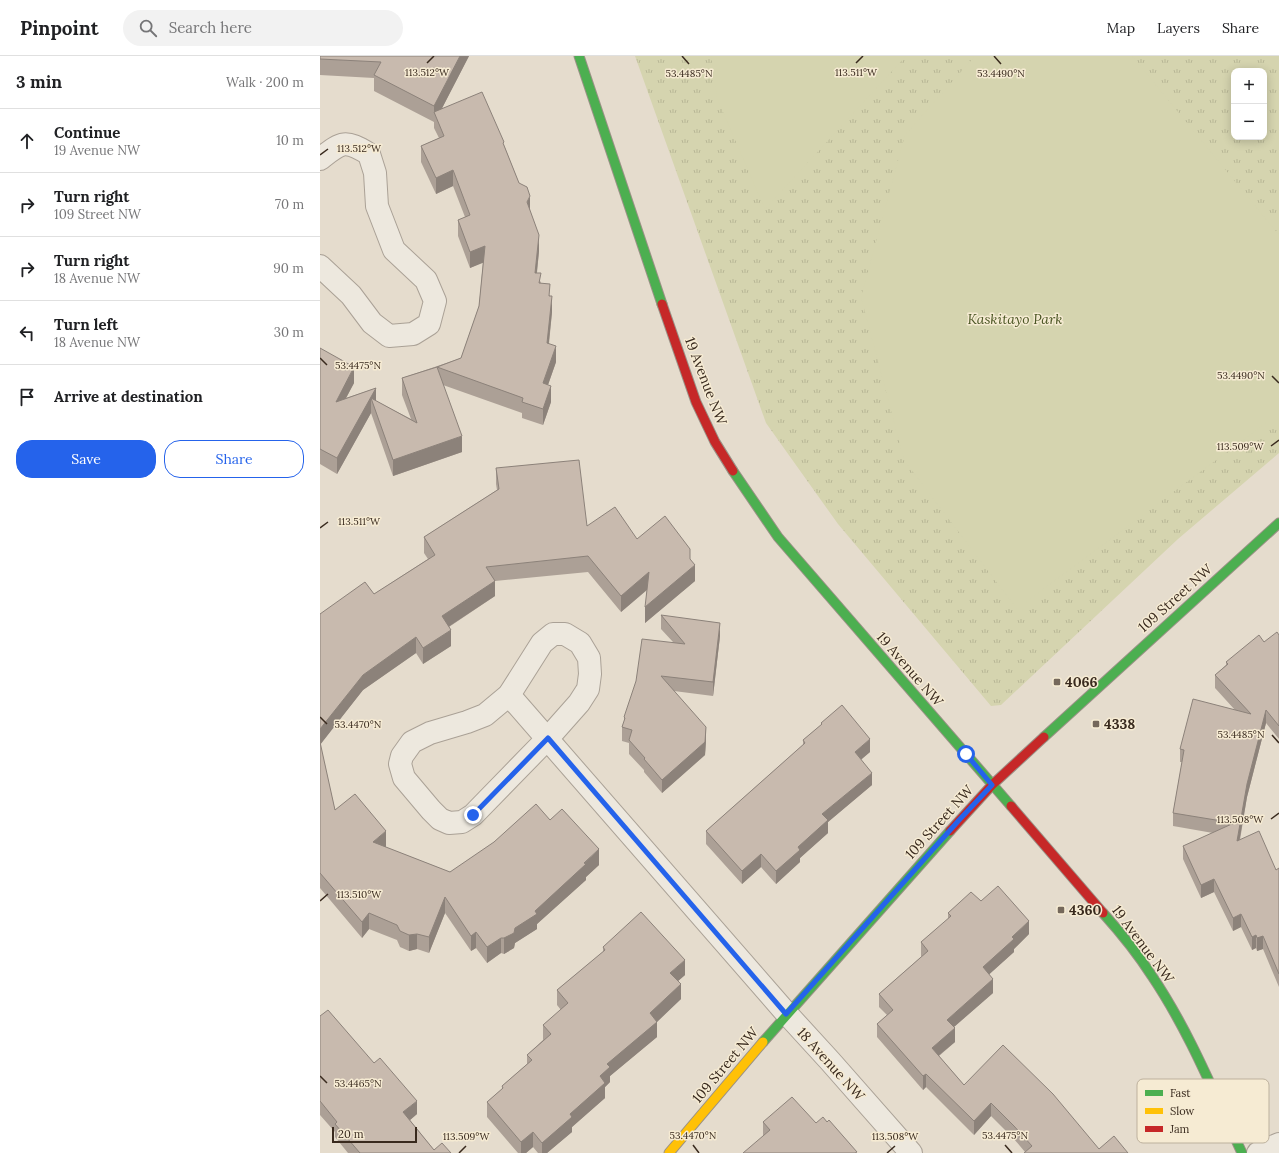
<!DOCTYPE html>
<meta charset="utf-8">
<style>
body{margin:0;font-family:Lora,serif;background:#f2f2f2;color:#202124}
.controls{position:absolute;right:12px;top:12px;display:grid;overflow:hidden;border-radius:8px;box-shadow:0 2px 10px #0003}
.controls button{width:36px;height:36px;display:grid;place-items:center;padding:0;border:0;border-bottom:1px solid #e0e0e0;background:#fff;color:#202124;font:20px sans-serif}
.scale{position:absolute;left:12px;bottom:10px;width:85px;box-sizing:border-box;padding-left:4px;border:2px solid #392a1e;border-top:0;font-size:11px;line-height:14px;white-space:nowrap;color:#392a1e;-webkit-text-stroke:3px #f6ebd3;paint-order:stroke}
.stop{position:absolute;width:12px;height:12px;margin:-9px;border:3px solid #2563eb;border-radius:50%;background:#fff}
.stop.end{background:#2563eb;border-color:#fff;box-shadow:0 1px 4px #0008}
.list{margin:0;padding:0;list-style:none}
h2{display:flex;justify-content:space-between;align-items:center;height:52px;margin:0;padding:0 16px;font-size:17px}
h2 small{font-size:13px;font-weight:400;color:#757577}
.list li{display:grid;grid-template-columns:26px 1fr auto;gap:12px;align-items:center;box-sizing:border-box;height:64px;padding:0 16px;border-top:1px solid #e0e0e0}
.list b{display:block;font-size:15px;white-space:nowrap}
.list p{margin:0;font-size:13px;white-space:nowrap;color:#757577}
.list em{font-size:13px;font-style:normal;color:#757577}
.actions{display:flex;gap:8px;padding:12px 16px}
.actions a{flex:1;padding:9px 0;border:1px solid #2563eb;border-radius:16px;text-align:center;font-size:14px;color:#2563eb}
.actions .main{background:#2563eb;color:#fff}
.icon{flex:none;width:22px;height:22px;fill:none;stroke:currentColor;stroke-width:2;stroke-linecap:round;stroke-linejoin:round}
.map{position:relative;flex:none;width:959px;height:1097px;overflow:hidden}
header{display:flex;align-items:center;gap:24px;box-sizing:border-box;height:56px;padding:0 20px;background:#fff;border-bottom:1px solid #e0e0e0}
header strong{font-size:19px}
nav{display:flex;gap:22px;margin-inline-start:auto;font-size:14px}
.search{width:280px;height:36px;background:#f2f2f2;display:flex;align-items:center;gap:10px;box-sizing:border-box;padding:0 14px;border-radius:22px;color:#757577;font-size:15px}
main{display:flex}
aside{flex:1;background:#fff}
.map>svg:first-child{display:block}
.grass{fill:url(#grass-tufts);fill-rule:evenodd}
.pitch{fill:#d5d4af}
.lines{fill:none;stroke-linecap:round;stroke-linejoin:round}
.street-casing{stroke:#aaa196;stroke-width:24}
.fast-casing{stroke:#9a9186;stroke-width:11}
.slow-casing{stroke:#9a9186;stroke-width:11}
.jam-casing{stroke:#9a9186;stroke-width:11}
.street{stroke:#ede8de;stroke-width:22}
.fast{stroke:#4caf50;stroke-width:9}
.slow{stroke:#ffc107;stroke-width:9}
.jam{stroke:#c62828;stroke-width:9}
.wall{fill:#aca096}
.shaded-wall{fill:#8c827a}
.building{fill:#c8baae;stroke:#8c827a}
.route{stroke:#2563eb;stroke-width:5}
.ticks{fill:none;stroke:#392a1e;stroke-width:1.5}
.poi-dot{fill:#75685b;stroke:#f6ebd3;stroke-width:1.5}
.labels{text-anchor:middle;stroke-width:3;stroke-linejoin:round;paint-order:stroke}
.park-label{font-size:14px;font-style:italic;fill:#4b5624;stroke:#f6ebd3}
.street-label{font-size:14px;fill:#392a1e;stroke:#f6ebd3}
.poi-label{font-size:14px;font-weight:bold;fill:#392a1e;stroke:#f6ebd3;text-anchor:start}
.key{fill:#f6ebd3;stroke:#bdb19d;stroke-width:1}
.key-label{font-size:11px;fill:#392a1e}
.ticks-label{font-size:10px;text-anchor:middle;fill:#392a1e;stroke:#f6ebd3;stroke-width:3;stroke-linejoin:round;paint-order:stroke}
</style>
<header>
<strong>Pinpoint</strong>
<div class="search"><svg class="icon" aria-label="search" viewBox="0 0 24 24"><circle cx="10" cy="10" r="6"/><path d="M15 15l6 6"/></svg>Search here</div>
<nav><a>Map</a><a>Layers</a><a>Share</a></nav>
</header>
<main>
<aside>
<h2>3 min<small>Walk · 200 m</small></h2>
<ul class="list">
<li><svg class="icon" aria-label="ahead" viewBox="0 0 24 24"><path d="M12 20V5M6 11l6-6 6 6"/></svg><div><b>Continue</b><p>19 Avenue NW</p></div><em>10 m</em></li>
<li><svg class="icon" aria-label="right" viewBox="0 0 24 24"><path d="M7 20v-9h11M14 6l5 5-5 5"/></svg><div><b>Turn right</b><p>109 Street NW</p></div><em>70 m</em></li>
<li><svg class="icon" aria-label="right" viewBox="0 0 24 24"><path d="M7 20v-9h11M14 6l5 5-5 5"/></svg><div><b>Turn right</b><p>18 Avenue NW</p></div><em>90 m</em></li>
<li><svg class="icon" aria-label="left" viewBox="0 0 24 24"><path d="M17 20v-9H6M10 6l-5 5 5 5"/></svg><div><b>Turn left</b><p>18 Avenue NW</p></div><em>30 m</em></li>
<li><svg class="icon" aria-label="arrive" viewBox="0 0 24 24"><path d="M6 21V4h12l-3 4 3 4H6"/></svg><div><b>Arrive at destination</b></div></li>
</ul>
<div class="actions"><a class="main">Save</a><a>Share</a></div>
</aside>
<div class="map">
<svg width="959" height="1097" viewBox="0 0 959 1097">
<defs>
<pattern id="grass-tufts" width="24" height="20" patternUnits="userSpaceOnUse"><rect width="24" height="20" fill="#d5d4af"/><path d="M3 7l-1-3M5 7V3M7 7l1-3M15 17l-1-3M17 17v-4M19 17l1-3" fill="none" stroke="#b8b696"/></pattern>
</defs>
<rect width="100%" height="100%" fill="#e5dccd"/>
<path class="grass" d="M315,0H959V397L858,483L681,649L671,650L518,468L446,367ZM914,15H944V81H914Z"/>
<g class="pitch">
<path d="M391,0H586L445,153L397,42Z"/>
<path d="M655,0H812L959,179V357L697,553L584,404L541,241L585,79Z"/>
</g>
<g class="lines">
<defs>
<g id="street">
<path d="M0,103C22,86 24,83 49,98L55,117L57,150L74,194L106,224L115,245L109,268L93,278L69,280L52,267L31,239L0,210"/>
<path d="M233,578H245L260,587L269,602L270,618L268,633L259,647L228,682L153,759L142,766L129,767L120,763L111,754L84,722L80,708L82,700L92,686L110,677L147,666L165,659L189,639L222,587Z"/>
<path d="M189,639L467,958L510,1005L591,1097"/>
<path d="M938,1097L959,1088"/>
</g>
<g id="fast">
<path d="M259,0L342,248"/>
<path d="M413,415L458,481L691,750"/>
<path d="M724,681L959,467"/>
<path d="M783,857C801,877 818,898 832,920C869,975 894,1037 922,1097"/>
<path d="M443,986L630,775"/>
</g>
<path id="slow" d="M349,1097L443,986"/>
<g id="jam">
<path d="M342,248L376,346L395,386L413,415"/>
<path d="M691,750L783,857"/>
<path d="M630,775L672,729L724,681"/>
</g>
</defs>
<use href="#street" class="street-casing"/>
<use href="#fast" class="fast-casing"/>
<use href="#slow" class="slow-casing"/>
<use href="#jam" class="jam-casing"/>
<use href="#street" class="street"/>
<use href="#fast" class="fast"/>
<use href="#slow" class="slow"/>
<use href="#jam" class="jam"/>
</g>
<g class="wall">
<path d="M0,0H149L121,54L184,89L210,155L219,195L217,217L221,227L230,240L232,256L229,288L236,306L228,329L231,346L223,369L202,362V357L123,329L142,396L73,420L51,357L17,418L0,408V292L34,327L26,342L56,332V345L91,363L82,339V322L141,302L159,250L163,206L150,212L138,180V164L145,161L133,130L116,138L101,106V90L119,82L114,72V66L54,35V22L0,19Z"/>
<path d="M176,412L267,470L317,483L370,503L375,525L325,567L327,534L301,556L268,516L175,525V540L129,571L131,590L103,608L96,597L43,634L0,688L15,754L65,791L130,816L230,764L279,809L266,821V824L217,868V873L195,887L194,892L184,898L181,897L167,907L156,892L151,895L125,857L109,897L97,893L89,895L80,891L77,884L49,873L42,882L0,832V558L54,538L108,503L104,497V481L177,434L176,428Z"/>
<path d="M341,559L400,580L393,640L354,635L386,685L385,699L342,737L324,716V714L309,698V687L302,685V671L304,666V661L353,586L341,573Z"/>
<path d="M959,579V683L946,667L927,741L920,784L956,814L959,812V931L943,893L937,895L936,892L932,894L921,871L913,875L894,836L881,842L863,803V790L893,777L853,770V757L862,706H860V693L915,654L895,632V619L906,609V606L944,586Z"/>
<path d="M501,667L550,696L541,703L552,729L508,766V777L480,802V806L456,828L441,811L422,828L386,788V775L483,689V684L501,669Z"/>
<path d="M661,845L709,878L694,893V896L669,918L673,937L634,971L635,986L619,1000L644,1029L779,1093L808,1097L705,1096L694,1083L671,1060L654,1079L606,1031L603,1034L557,981V968L567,959L559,951V938L602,900H601V886L628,863V857Z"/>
<path d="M283,891L365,919L358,925L361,943L337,965V981L290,1020V1026L285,1031V1042L252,1071V1076L227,1097H218L213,1091L206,1097H198L167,1061V1046L182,1033V1030L207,1008V999L223,984V969L241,954L237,949V934L283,896Z"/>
<path d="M0,960L97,1058L90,1064L114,1094L131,1097H28L15,1081V1076L0,1059Z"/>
<path d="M443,1066L496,1067L537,1097L443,1080Z"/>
</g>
<g class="shaded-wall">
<path d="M140,0H149L117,62L114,56V66V50Z"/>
<path d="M133,114V130L116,138V122Z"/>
<path d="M210,140V156L207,146Z"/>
<path d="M219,179V195L215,233V217Z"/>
<path d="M165,190V206L150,212V196Z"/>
<path d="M232,240V256L227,303V287Z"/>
<path d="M236,290V306L223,343V327Z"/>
<path d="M34,311V327L16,361V346Z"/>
<path d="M231,330V346L223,369V353Z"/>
<path d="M56,332V348L51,342V357L17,418V402Z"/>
<path d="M142,380V396L73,420V404Z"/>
<path d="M375,509V525L325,567V551Z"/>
<path d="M329,516V532L301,556V540Z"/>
<path d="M175,525V540L122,575V560Z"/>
<path d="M400,567V580L393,640V626Z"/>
<path d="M131,574V590L103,608V592Z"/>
<path d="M96,581V597L43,634L0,689V673L43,619Z"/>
<path d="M946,654V667L927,741L917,798V785L927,728Z"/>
<path d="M386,671V685L385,699L342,737V724Z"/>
<path d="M550,683V696L535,709V696Z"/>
<path d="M552,717V729L508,766V777L480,802V806L456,828V815L478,791L502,758Z"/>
<path d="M66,775V791L53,802V786Z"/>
<path d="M279,793V809L266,821V824L217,868V873L195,887L194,892L184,898V882L215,855Z"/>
<path d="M441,798V811L422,828V815Z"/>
<path d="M894,823V836L881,842V829Z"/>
<path d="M125,841V857L109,897V881Z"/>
<path d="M49,857V873L42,882V866Z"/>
<path d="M921,858V871L913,875V862Z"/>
<path d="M709,865V878L694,893V896L663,924V911L692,881Z"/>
<path d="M156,876V892L151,895V880Z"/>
<path d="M97,878V893L89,895V879Z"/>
<path d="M936,879V892L932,894V881Z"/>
<path d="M943,880V893L937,895V882Z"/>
<path d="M181,882V897L167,907V891Z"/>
<path d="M365,904V919L350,932V917Z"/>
<path d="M673,923V937L627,977V964Z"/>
<path d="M361,928V943L335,968L337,966V981L290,1020V1026L285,1031V1042L252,1071V1076L227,1097H222V1087L280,1020L287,1008L330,957Z"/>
<path d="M635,972V986L612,1005V992Z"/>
<path d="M606,1018V1031L603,1034V1020Z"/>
<path d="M97,1045V1058L83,1070V1056Z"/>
<path d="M671,1047V1060L654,1079V1065Z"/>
<path d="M213,1076V1091L206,1097H201V1086Z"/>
</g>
<g class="building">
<path d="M0,0H140L114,50L54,19L61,6L0,3Z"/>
<path d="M162,36L184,86L183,87L199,127L207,131L210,140L207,146L219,179L215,217H221L219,227L230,228L229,240H232L227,287L236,290L223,327L231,330L223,353L202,346L203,342L117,311L141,302L159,250L165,190L150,196L138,164L150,159L133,114L116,122L101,90L124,80L114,56Z"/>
<path d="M0,292L34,311L16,346L56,332L17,402L0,393Z"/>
<path d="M117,311L142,380L73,404L51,342L97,367L82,322Z"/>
<path d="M259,404L267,470L295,451L317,483L345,460L370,493V503L375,509L325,551L329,516L301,540L268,500L166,511L175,525L122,560L131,574L103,592L96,581L43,619L0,673V558L45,526L54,538L115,499L104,481L179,433L176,412Z"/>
<path d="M341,559L400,567L393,626L341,620L386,671L385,686L342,724L324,703L325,702L309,684L312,674L302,671L305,662L304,661L316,625L322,583L365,588Z"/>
<path d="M957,576L959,579V670L946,654L927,728L917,785L939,775L956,814L959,812V918L943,880L937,882L936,879L932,881L921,858L913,862L894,823L881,829L863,790L914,767L853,757L864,694L860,693L873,643L931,658L895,619L908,608L906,606L939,579L944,586Z"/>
<path d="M522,649L550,683L535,696L552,717L502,758L508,764L478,791L480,794L456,815L441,798L422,815L386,775L485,687L483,684L502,668L501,667Z"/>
<path d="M0,686L15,754L35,738L66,775L53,786L130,816L174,786L216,748L230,764L242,753L279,793L264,807L266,808L215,855L217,858L195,872L194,877L184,882H181L167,891L156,876L151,880L125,841L109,881L97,878L89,879L80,875L77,869L49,857L42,866L0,817Z"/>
<path d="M678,830L709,865L692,881L694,883L663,911L673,923L627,964L635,972L612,992L644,1029L683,989L733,1038L779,1093L794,1080L808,1097H704L712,1090L694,1070L671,1047L654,1065L606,1018L603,1020L557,968L573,954L559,938L608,895L601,886L631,860L628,857L651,836L661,845Z"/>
<path d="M321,856L365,904L350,917L361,928L330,957L337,966L287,1008L290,1011L280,1020L285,1027L250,1058L252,1061L222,1087L213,1076L201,1086L167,1046L183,1032L182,1030L212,1004L207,999L231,978L223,969L248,947L237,934L285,894L283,891Z"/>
<path d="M8,954L54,1007L60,1002L97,1045L83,1056L114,1094L122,1087L131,1097H40L15,1068L17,1066L0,1045V960Z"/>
<path d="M472,1041L496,1067L503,1061L507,1066L509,1064L537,1096L535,1097H423L450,1074L443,1066Z"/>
</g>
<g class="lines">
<path class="route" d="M153,759L228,682L466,958L640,763L672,729L646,698"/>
</g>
<path class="ticks" d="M362,0L369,8M674,0L681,8M107,7L114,0M536,7L543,0M0,99L8,93M0,302L7,309M952,320L959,327M951,390L959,384M0,472L8,466M0,661L7,668M952,679L959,687M951,763L959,757M0,845L8,838M0,1020L7,1027M373,1089L379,1097M685,1089L692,1097M139,1097L146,1090M567,1097L575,1090"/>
<g class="poi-dot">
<rect x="733" y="622" width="8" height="8" rx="2"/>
<rect x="772" y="664" width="8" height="8" rx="2"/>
<rect x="737" y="850" width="8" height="8" rx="2"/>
</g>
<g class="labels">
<g class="park-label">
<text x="695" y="268">Kaskitayo Park</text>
</g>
<g class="street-label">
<text transform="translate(386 325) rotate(69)" y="5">19 Avenue NW</text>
<text transform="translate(855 542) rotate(-42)" y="5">109 Street NW</text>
<text transform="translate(590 613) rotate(49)" y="5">19 Avenue NW</text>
<text transform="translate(619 766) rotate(-48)" y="5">109 Street NW</text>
<text transform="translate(823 888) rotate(53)" y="5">19 Avenue NW</text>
<text transform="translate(511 1008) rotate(48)" y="5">18 Avenue NW</text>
<text transform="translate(405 1009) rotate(-50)" y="5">109 Street NW</text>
</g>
<g class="poi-label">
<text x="745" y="631">4066</text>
<text x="784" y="673">4338</text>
<text x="749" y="859">4360</text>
</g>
</g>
<rect x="817" y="1023" width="132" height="64" rx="6" class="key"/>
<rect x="825" y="1034" width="18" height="6" fill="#4caf50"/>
<rect x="825" y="1052" width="18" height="6" fill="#ffc107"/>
<rect x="825" y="1070" width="18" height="6" fill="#c62828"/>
<g class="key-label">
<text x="850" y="1041">Fast</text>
<text x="850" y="1059">Slow</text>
<text x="850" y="1077">Jam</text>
</g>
<g class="ticks-label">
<text x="107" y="20">113.512°W</text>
<text x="536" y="20">113.511°W</text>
<text x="369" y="21">53.4485°N</text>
<text x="681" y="21">53.4490°N</text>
<text x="39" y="96">113.512°W</text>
<text x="38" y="313">53.4475°N</text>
<text x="921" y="323">53.4490°N</text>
<text x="920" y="394">113.509°W</text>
<text x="39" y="469">113.511°W</text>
<text x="38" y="672">53.4470°N</text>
<text x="921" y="682">53.4485°N</text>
<text x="920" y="767">113.508°W</text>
<text x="39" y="842">113.510°W</text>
<text x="38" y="1031">53.4465°N</text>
<text x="373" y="1083">53.4470°N</text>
<text x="685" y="1083">53.4475°N</text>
<text x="146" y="1084">113.509°W</text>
<text x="575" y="1084">113.508°W</text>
</g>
</svg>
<div class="controls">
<button>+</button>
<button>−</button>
</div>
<div class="scale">20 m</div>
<div class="stop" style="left:646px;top:698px"></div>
<div class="stop end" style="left:153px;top:759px"></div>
</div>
</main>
